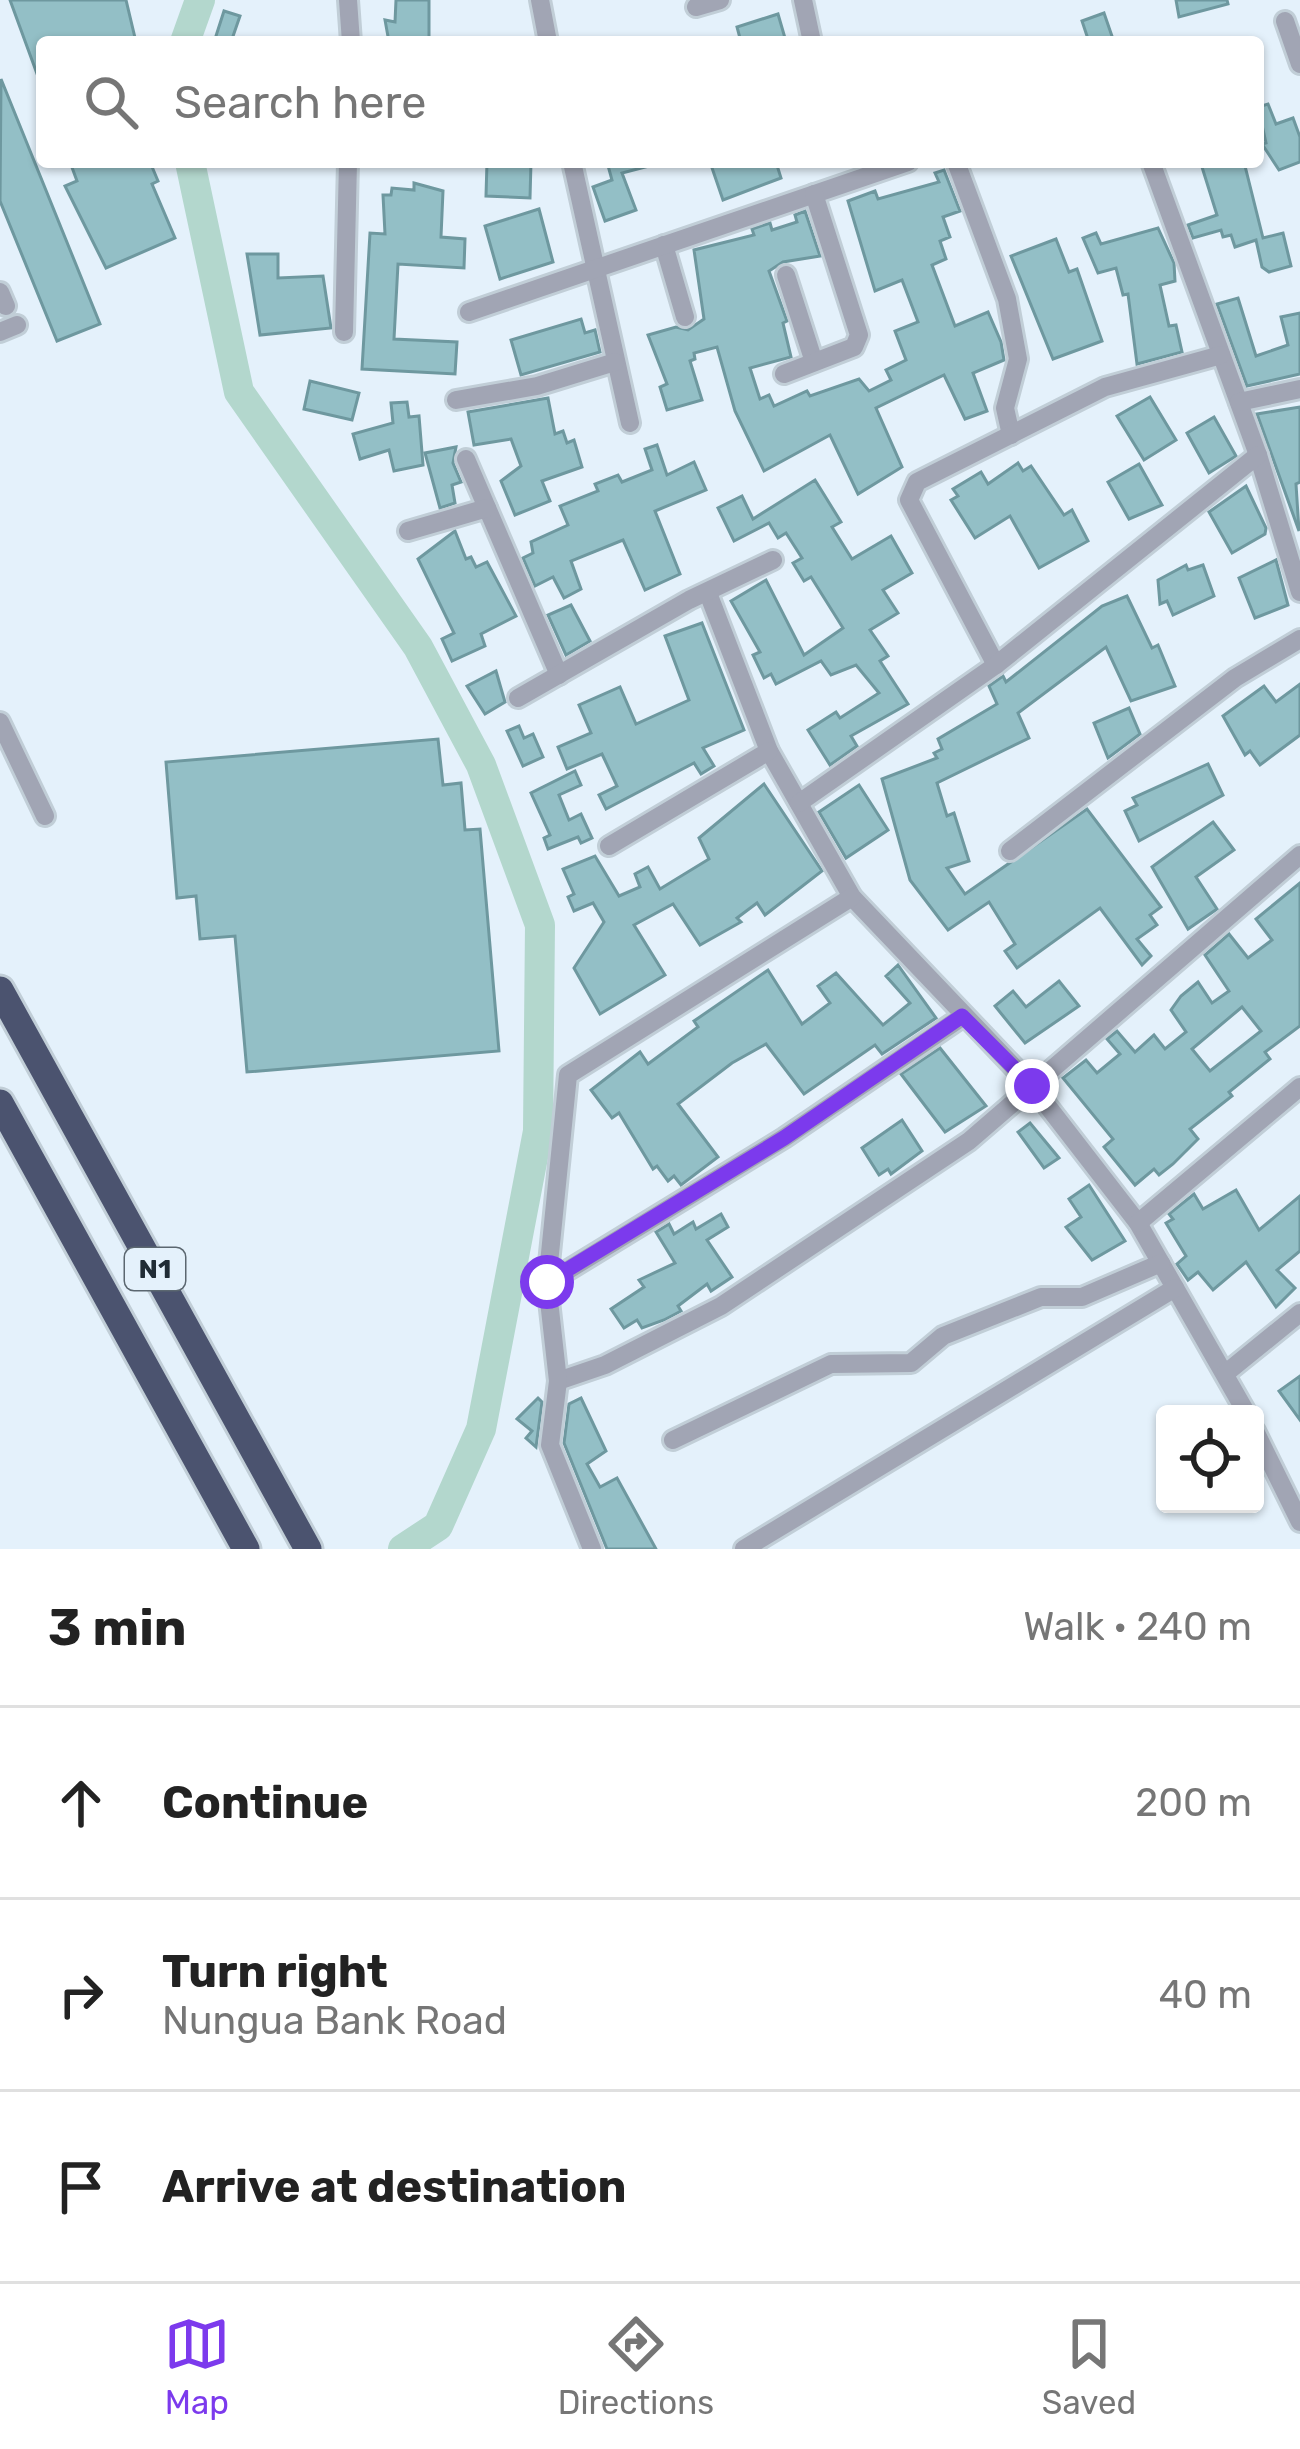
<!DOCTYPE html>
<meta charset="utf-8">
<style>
body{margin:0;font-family:Rubik,sans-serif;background:#f6f6f6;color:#222}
.controls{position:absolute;right:36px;bottom:36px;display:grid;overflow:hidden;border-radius:12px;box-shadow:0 3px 9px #0004}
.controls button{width:108px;height:108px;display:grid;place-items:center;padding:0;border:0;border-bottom:3px solid #e0e0e0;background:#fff;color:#222;font:60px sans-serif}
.stop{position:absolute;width:36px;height:36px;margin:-27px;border:9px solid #7c3aed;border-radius:50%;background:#fff}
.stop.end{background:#7c3aed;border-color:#fff;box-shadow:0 3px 12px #0008}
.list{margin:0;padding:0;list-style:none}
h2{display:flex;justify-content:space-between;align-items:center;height:156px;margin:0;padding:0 48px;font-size:51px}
h2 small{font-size:39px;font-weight:400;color:#767676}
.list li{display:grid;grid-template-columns:78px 1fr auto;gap:36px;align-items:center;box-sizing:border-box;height:192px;padding:0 48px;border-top:3px solid #e0e0e0}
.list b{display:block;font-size:45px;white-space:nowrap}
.list p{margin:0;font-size:39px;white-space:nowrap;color:#767676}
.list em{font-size:39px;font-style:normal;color:#767676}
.icon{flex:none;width:66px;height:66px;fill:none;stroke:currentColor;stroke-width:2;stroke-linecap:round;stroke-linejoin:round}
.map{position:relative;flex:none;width:1300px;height:1549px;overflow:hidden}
.search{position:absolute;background:#fff;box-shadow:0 3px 9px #0004;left:36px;right:36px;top:36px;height:132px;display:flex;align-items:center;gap:30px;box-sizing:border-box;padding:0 42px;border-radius:12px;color:#767676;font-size:45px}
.sheet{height:732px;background:#fff}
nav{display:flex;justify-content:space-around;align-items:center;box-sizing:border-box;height:168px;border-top:3px solid #e0e0e0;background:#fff;font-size:33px;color:#767676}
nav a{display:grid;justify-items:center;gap:6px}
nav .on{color:#7c3aed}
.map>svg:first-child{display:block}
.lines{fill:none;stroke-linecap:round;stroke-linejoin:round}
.river{stroke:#b3d7cd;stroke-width:30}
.building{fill:#93bfc6;stroke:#6e989f;stroke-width:3;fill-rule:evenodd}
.minor-casing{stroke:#c1ced7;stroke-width:24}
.highway-casing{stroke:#c1ced7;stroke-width:33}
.minor{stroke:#a1a5b4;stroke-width:18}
.highway{stroke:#4b536f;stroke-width:27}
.route{stroke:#7c3aed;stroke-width:15}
.labels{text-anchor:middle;stroke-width:10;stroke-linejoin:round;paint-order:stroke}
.shield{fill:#e4f1fb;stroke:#5b6770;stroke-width:3}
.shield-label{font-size:27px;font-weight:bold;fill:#202c35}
</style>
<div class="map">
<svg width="1300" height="1549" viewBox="0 0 1300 1549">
<rect width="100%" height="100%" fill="#e4f1fb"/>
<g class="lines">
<g class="river">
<path d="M185,42L200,0"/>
<path d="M190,162L239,392L418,647L481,765L540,925L538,1131L481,1429L438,1526L403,1549"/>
</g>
</g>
<g class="building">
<path d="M10,0H126L136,42H42L40,82Z"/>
<path d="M396,0H429V42H389L385,20L395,22Z"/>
<path d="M1176,0H1227L1228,4L1179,17Z"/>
<path d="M224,11L240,16L231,42L215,39Z"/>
<path d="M1104,13L1114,42H1089L1082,21Z"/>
<path d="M778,14L785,38L781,42H741L737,27Z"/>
<path d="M1,79L100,324L57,341L0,201Z"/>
<path d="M1268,104L1276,124L1293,118L1300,137V162L1279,170L1262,144L1266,143L1258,107Z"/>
<path d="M70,162H150L158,181L152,184L175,238L106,268L65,186L77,181Z"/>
<path d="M487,162H531L530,198L486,196Z"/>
<path d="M607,162L649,166L622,173L636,210L605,221L593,187L612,180Z"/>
<path d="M710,162H776L781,178L723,200Z"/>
<path d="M1209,162H1244L1263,238L1283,233L1291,266L1269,272L1262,267L1256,240L1235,247L1231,235L1223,237L1221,230L1193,238L1188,225L1217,215L1202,167Z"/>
<path d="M944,170L960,211L943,217L950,237L940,241L946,259L932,265L955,326L988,312L1001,342L1004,360L973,373L987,411L965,419L944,375L876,408L902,467L858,494L830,435L764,471L735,411L717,347L694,353L695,359L690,361L702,400L667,410L660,387L667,384L648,335L676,327L688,330L704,319L694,250L754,235L752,229L770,223L772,230L797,222L795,215L805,211L820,256L783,262L769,271L787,321L783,323L791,357L750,368L760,399L769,395L774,406L807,391L810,396L859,379L869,391L891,380L886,370L906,360L895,331L918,322L902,280L875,291L848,201L875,191L878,199L939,182L935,173Z"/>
<path d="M414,183L443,191L441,237L465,239L464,268L398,264L394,339L457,342L455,374L362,369L370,233L385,234L383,195H391L392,188L414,190Z"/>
<path d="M539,209L553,262L500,279L485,226Z"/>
<path d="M1158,228L1174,263L1175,281L1160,285L1169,326L1176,325L1182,352L1137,364L1128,294L1123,295L1116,268L1098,273L1083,238L1096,233L1101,244Z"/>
<path d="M1056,239L1069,272L1077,269L1102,341L1053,359L1011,256Z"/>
<path d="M247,254H278V278L323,276L331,328L260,335Z"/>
<path d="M1238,298L1256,356L1288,345L1281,317L1300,313V374L1247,386L1217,304Z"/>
<path d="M581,319L585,333L595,330L600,352L521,375L511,340Z"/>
<path d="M310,381L359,393L352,420L304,409Z"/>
<path d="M1150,397L1176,440L1144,460L1117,416Z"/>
<path d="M548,398L555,434L563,431L567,443L574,440L582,467L542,481L550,501L515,515L501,481L521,466L511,439L474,445L468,412Z"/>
<path d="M407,402L409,417L419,416L423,465L394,471L389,450L360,459L353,434L393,423L391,403Z"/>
<path d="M1300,407V482L1296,484L1299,531L1257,414Z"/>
<path d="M1214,417L1236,456L1209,473L1187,433Z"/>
<path d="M657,445L667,475L694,462L706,490L655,511L680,574L645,590L623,540L571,561L581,589L564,598L553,577L535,586L523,558L533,553L531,542L568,525L560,506L598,491L595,484L618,475L622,482L652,470L645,449Z"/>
<path d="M456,447L453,463L461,482L452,485L455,503L440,508L425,453Z"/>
<path d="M1018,463L1023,471L1031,466L1064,515L1072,510L1088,541L1039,568L1010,516L975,538L951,500L958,496L953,489L981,472L988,484Z"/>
<path d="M1139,464L1162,505L1129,519L1108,482Z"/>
<path d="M815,480L841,522L832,527L852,559L891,536L912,573L883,590L898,613L870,630L888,656L880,661L908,704L851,736L857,746L830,765L808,730L836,712L840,718L879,693L856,665L831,675L821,661L776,684L771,674L764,678L753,655L760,652L731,601L766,580L804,655L843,628L811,577L804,581L793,563L802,558L786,533L778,538L769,523L734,541L718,508L742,496L753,519Z"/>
<path d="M1246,486L1266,528L1265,534L1232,553L1209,512Z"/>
<path d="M455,531L466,559L471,557L476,567L487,562L516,616L481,634L485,646L452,661L442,639L454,633L418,559Z"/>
<path d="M1276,560L1288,605L1255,618L1239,578Z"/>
<path d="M1186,565L1188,570L1203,565L1214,596L1173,615L1167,601L1160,604L1158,580Z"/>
<path d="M1127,596L1152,648L1158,645L1175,686L1131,701L1106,647L1018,713L1029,738L937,783L947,816L954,813L969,861L947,868L965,894L1087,809L1161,907L1150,915L1157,925L1137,939L1151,956L1142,965L1100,908L1017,968L1005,951L1015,944L989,902L948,930L910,880L882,779L937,758L934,753L942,749L938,739L997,704L989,686L1003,676L1006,682L1102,606Z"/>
<path d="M571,605L590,641L566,655L548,615Z"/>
<path d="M702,623L744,730L703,748L714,766L701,774L694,763L606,809L599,795L617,786L602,754L567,769L558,747L591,733L579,705L620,687L636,724L689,700L665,636Z"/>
<path d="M496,671L505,702L485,714L467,686Z"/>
<path d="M1300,684V735L1260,765L1250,751L1245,755L1223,716L1264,686L1276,702Z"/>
<path d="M1129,708L1140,734L1108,758L1094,723Z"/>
<path d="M519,726L524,738L533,734L543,757L523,766L507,731Z"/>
<path d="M438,739L443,785L461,783L465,830L480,829L499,1051L247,1072L235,936L200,939L196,896L177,898L166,762Z"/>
<path d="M1208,764L1223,795L1139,841L1125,811L1137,805L1133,798Z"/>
<path d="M575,771L581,785L559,795L569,820L581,814L592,838L581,843L578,837L548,849L544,838L550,835L531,793Z"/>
<path d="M764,784L822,871L765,915L757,903L737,918L741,922L700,945L673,904L634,925L665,975L600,1014L574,968L604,922L593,903L574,911L568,897L574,894L563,869L595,856L619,896L640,887L635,874L648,867L660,889L709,859L699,838Z"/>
<path d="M859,785L888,830L846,858L819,812Z"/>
<path d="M1213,822L1234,850L1196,877L1217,909L1188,929L1152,867Z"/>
<path d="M1300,883V1026L1265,1052L1270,1059L1229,1092L1232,1096L1190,1129L1198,1139L1173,1164L1159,1175L1154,1169L1135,1185L1104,1147L1113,1139L1063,1078L1086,1060L1097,1073L1120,1054L1107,1039L1117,1031L1135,1052L1154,1035L1165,1049L1186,1032L1171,1010L1181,996L1198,982L1212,1003L1229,991L1205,955L1229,934L1248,958L1272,940L1256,919ZM1242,1007L1261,1031L1210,1071L1192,1049Z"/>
<path d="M898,965L936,1018L882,1054L875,1045L804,1094L766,1044L732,1063L678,1104L718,1157L681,1185L674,1176L668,1181L657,1166L653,1169L619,1113L612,1118L591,1090L640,1052L648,1064L698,1027L694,1021L768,970L802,1024L830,1003L818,986L836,973L883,1025L910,1003L886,976Z"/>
<path d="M1059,981L1079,1006L1025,1043L995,1006L1013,991L1026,1007Z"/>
<path d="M940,1048L986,1106L945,1132L901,1074Z"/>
<path d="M902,1120L922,1151L891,1174L888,1169L879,1175L862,1148Z"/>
<path d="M1030,1123L1059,1158L1044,1168L1018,1132Z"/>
<path d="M1089,1185L1125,1241L1092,1260L1066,1227L1081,1217L1069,1199Z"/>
<path d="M1236,1190L1259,1230L1300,1196V1251L1277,1270L1295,1288L1276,1307L1246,1262L1213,1290L1198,1272L1188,1280L1177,1264L1186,1256L1166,1223L1173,1219L1169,1214L1194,1194L1203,1209Z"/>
<path d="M721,1214L728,1227L707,1240L732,1277L711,1291L707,1284L678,1306L681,1311L664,1320L642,1328L637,1320L624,1328L611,1309L644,1287L639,1280L675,1263L656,1232L669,1224L674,1234L693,1222L696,1229Z"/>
<path d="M1300,1376V1420L1279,1391Z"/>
<path d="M538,1398L542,1402L536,1447L526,1438L532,1431L517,1419Z"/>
<path d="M581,1398L606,1451L587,1464L600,1487L617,1478L656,1549H607L564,1443L569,1404Z"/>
</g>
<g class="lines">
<defs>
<g id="minor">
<path d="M348,0L351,42"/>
<path d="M540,0L548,42"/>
<path d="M803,0L812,42"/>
<path d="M696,7L720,0"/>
<path d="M1285,21L1300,64"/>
<path d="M572,162L630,423"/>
<path d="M956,162L1007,299L1018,359L1005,408L1011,435"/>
<path d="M1151,162L1258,455L1300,592"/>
<path d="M664,245L685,317"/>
<path d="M786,275L814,362"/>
<path d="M0,292L6,306"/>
<path d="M469,312L908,162"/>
<path d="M0,332L17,325"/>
<path d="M344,332L348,162"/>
<path d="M784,374L854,347L859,335L814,194"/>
<path d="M456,400L537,386L615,362"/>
<path d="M1239,402L1300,389"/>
<path d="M466,459L559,675"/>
<path d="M408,531L487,508"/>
<path d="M708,593L769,751L852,897L1032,1086L1138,1223L1247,1414"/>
<path d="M996,665L909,500L917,482L1105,387L1221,355"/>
<path d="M518,698L689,600L773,560"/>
<path d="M0,722L45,816"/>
<path d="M799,803L996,665L1258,455"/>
<path d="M609,846L769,751"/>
<path d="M1010,851L1235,678L1300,639"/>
<path d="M1138,1223L1300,1087"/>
<path d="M547,1283L784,1138L962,1017"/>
<path d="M1226,1373L1300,1313"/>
<path d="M558,1381L605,1365L721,1306L969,1141L1300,855"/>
<path d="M1255,1431L1300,1522"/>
<path d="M673,1440L831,1364L911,1363L943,1336L1041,1297H1082L1161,1263"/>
<path d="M592,1549L550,1445L558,1381L547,1283L568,1075L852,897"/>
<path d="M744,1549L1175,1288"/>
</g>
<g id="highway">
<path d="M0,990L308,1549"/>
<path d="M0,1103L246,1549"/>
</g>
</defs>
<use href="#minor" class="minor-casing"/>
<use href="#highway" class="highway-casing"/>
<use href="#minor" class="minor"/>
<use href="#highway" class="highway"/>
</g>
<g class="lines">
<path class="route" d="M547,1282L784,1138L962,1016L1032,1086"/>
</g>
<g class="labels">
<rect class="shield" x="125" y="1248" width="60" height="42" rx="9"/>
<g class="shield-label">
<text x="155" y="1278">N1</text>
</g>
</g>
</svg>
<div class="controls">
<button><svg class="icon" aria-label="locate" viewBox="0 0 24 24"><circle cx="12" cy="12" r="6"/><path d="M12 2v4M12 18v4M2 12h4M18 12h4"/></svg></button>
</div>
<div class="stop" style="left:547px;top:1282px"></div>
<div class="stop end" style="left:1032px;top:1086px"></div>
<div class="search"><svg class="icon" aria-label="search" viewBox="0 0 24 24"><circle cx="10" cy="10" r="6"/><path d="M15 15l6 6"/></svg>Search here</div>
</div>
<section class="sheet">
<h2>3 min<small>Walk · 240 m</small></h2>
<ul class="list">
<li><svg class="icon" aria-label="ahead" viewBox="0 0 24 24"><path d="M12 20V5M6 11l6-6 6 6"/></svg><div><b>Continue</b></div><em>200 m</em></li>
<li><svg class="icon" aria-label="right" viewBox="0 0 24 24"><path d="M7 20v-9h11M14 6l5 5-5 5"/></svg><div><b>Turn right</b><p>Nungua Bank Road</p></div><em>40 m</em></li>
<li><svg class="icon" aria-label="arrive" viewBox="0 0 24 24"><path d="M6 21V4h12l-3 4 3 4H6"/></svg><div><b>Arrive at destination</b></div></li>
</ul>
</section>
<nav>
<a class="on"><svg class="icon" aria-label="map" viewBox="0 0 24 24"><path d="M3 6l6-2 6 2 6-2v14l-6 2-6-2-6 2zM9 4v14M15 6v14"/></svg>Map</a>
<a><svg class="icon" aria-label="directions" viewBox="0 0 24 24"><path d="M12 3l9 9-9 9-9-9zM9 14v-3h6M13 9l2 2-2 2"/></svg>Directions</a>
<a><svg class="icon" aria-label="saved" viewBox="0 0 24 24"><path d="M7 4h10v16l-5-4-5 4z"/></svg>Saved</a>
</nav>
